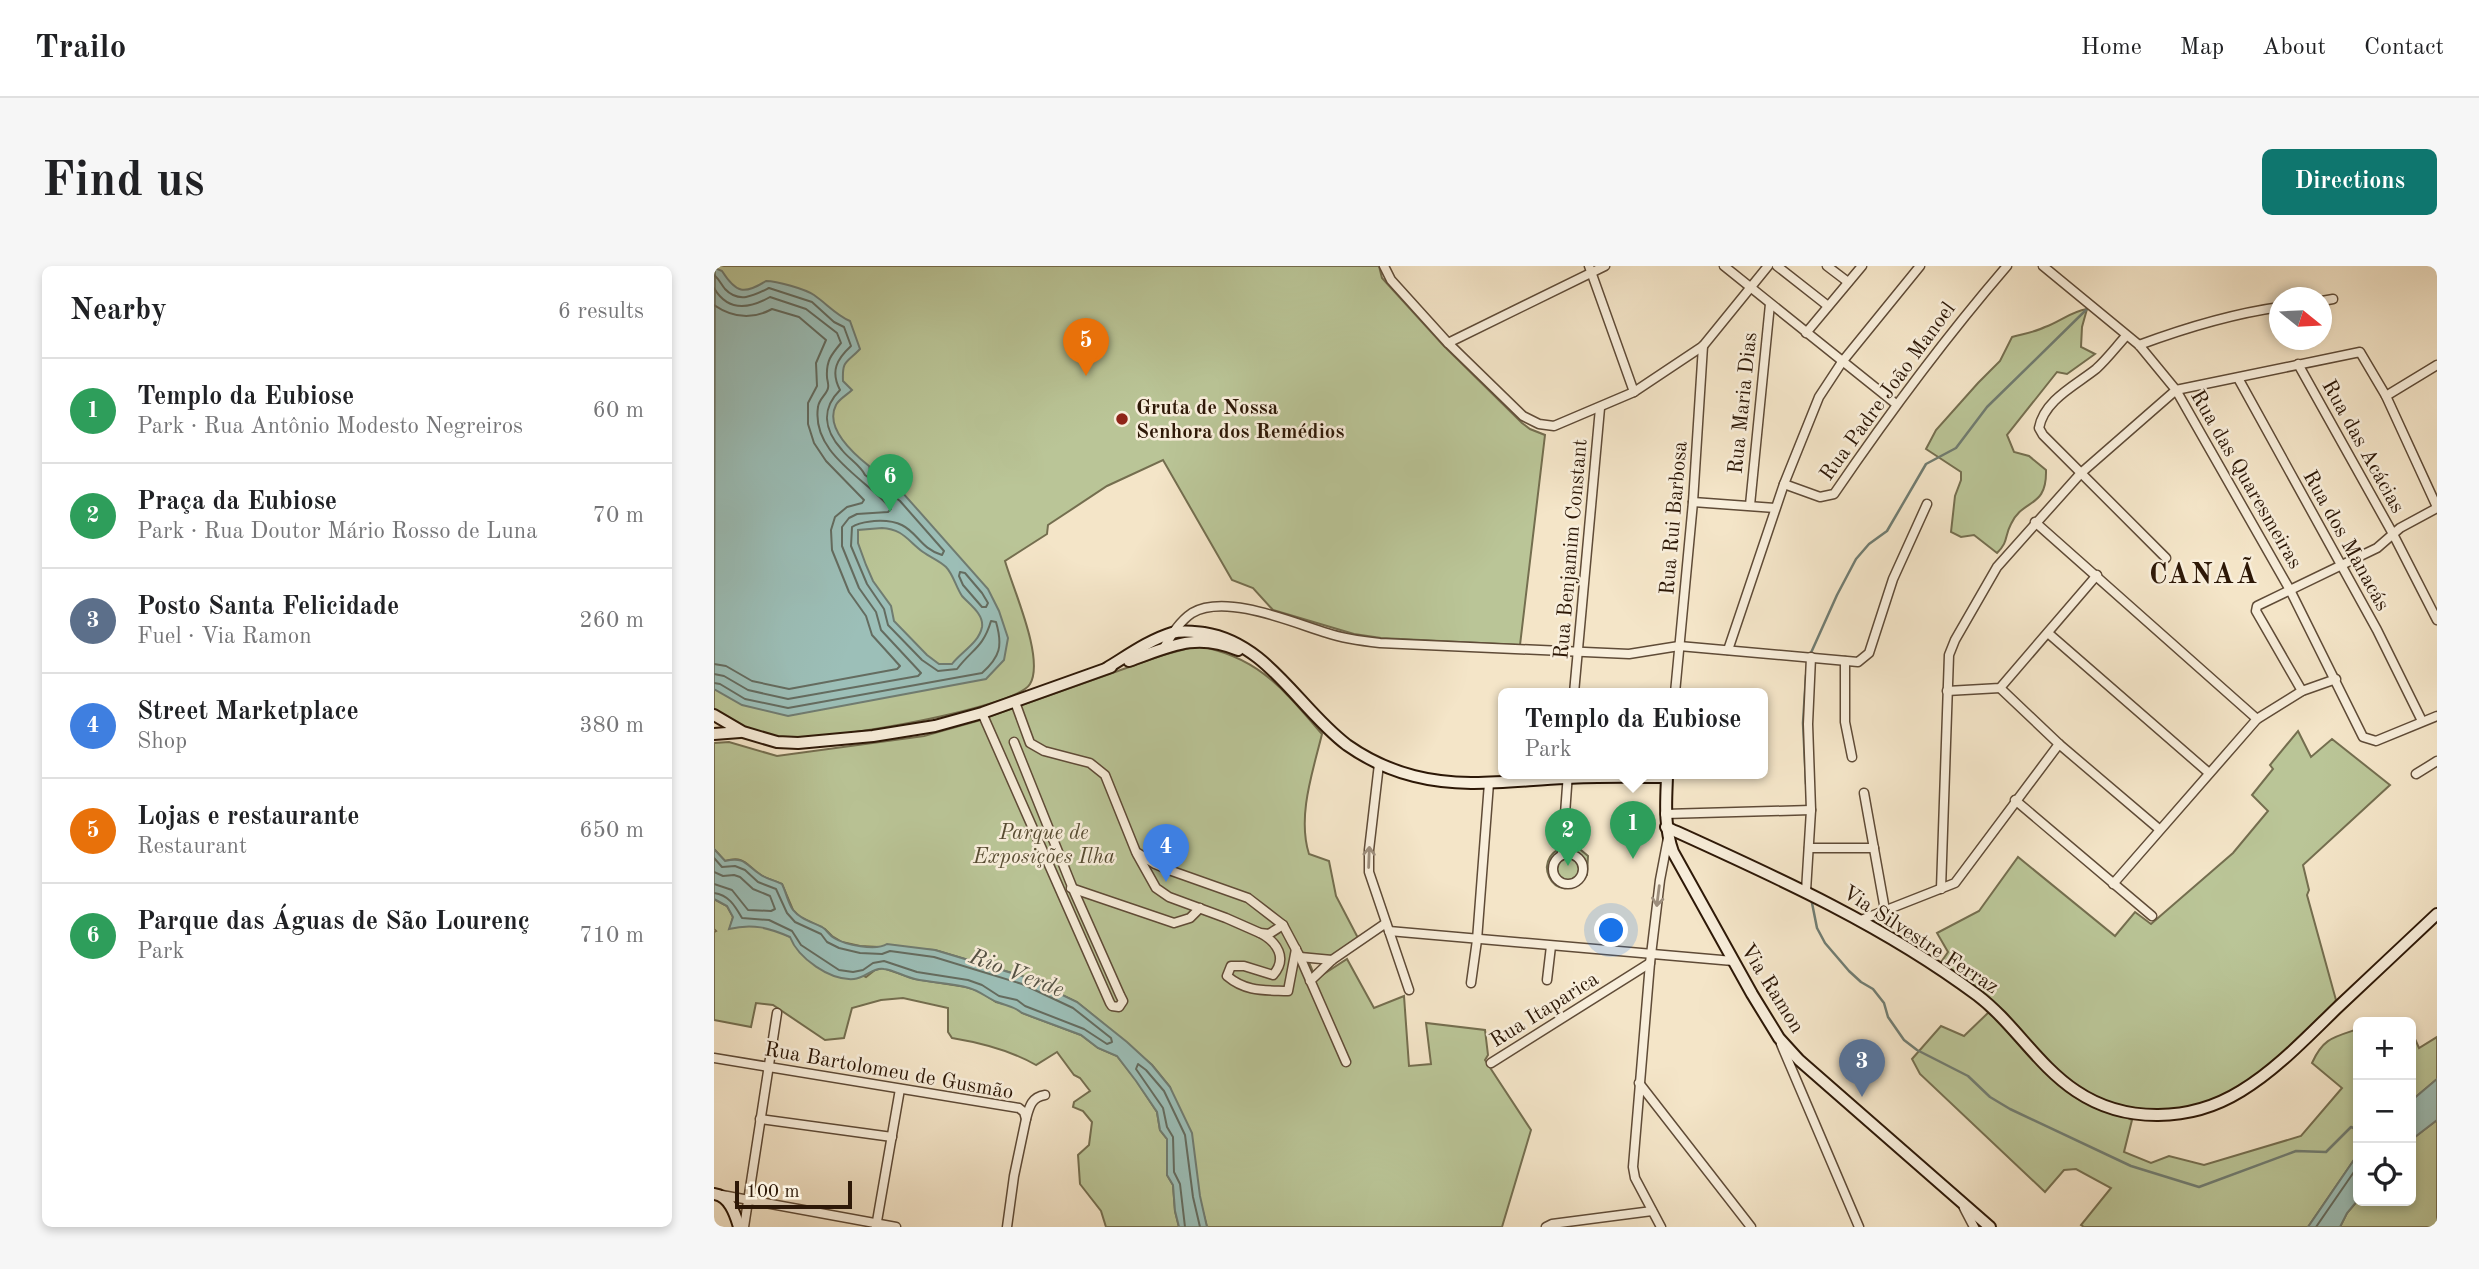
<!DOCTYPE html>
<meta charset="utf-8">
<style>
body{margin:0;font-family:"Old Standard TT",serif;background:#f6f6f6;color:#202124}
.controls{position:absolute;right:21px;bottom:21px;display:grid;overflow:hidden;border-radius:10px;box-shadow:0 4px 10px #0003}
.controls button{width:63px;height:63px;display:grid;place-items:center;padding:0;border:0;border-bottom:2px solid #e0e0e0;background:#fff;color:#202124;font:35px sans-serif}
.compass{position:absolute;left:1555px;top:21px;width:63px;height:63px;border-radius:50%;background:#fff;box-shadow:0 4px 10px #0003;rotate:108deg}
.scale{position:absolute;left:21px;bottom:18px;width:117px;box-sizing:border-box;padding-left:7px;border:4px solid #2d1807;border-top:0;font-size:19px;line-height:24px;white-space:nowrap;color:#2d1807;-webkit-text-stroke:5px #f8eedb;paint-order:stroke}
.you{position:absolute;left:898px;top:665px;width:24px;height:24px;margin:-18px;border:5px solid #fff;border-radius:50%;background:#1a73e8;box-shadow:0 0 0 10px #1a73e833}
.badge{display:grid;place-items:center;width:46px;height:46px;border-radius:50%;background:#0f766e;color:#fff;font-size:23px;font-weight:700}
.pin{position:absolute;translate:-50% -58px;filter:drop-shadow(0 2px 4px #0008)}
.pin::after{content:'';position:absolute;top:37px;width:24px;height:21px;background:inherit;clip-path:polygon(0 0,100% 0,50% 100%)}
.popup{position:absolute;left:784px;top:422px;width:270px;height:91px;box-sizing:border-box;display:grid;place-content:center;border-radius:10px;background:#fff;filter:drop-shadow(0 2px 5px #0005);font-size:23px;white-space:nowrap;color:#757577}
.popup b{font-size:26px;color:#202124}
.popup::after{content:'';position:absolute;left:50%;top:100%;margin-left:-14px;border:14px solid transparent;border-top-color:#fff}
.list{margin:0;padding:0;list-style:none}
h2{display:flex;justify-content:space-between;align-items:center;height:91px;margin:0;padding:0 28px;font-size:30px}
h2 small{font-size:23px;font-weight:400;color:#757577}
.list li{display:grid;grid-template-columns:46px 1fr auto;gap:21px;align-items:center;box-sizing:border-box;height:105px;padding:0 28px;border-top:2px solid #e0e0e0}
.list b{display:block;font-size:26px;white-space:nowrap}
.list p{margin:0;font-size:23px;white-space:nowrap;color:#757577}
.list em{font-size:23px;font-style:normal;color:#757577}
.icon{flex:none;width:38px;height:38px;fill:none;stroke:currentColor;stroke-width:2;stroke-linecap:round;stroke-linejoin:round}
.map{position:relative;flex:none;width:1723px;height:961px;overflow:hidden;border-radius:10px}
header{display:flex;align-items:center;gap:42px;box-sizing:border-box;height:98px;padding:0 35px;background:#fff;border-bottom:2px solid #e0e0e0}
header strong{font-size:33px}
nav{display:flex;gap:38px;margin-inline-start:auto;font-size:24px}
.intro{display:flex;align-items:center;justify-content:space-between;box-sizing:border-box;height:168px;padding:0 42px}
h1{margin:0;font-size:49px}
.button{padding:18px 32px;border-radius:10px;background:#0f766e;color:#fff;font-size:24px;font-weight:700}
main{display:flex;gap:42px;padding:0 42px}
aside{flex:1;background:#fff;border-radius:10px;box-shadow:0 4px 10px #0003}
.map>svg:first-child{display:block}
.green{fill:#bac597;stroke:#746e4f;stroke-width:2}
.water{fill:#9cbfb8;stroke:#707c71;stroke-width:2;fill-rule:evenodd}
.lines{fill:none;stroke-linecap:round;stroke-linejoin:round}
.shore{stroke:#646c60;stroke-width:2}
.stream{stroke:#707c71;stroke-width:2.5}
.street-casing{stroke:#5f4b37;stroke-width:11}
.secondary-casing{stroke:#2d1807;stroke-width:14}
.street{stroke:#f8eedb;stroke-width:8}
.secondary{stroke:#f8eedb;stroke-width:10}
.oneway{stroke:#9d8e7c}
.poi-dot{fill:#8f2418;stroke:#f8eedb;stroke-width:2.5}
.labels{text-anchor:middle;stroke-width:5;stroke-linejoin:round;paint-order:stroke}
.street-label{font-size:21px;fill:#2d1807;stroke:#f8eedb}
.poi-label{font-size:21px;font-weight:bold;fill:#2d1807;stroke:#f8eedb;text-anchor:start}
.park-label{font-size:21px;font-style:italic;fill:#574c32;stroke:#f8eedb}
.water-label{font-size:23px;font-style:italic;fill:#545245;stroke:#f8eedb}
.district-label{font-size:28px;font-weight:bold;letter-spacing:2px;fill:#2d1807;stroke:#f8eedb}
</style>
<header>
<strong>Trailo</strong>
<nav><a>Home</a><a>Map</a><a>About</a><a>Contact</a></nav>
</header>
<div class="intro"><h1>Find us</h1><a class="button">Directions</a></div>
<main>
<aside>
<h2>Nearby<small>6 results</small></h2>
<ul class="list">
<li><span class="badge" style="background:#2e9e5b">1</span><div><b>Templo da Eubiose</b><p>Park · Rua Antônio Modesto Negreiros</p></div><em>60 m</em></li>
<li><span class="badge" style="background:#2e9e5b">2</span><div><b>Praça da Eubiose</b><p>Park · Rua Doutor Mário Rosso de Luna</p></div><em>70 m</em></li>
<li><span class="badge" style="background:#5c6f8a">3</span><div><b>Posto Santa Felicidade</b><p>Fuel · Via Ramon</p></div><em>260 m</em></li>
<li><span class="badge" style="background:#3f7fe0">4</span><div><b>Street Marketplace</b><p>Shop</p></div><em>380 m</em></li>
<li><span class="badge" style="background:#e8710a">5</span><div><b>Lojas e restaurante</b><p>Restaurant</p></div><em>650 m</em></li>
<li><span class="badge" style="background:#2e9e5b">6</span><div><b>Parque das Águas de São Lourenç</b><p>Park</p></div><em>710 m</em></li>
</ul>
</aside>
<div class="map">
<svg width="1723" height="961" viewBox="0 0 1723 961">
<rect width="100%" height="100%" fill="#f4e5c8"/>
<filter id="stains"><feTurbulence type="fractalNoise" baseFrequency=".00286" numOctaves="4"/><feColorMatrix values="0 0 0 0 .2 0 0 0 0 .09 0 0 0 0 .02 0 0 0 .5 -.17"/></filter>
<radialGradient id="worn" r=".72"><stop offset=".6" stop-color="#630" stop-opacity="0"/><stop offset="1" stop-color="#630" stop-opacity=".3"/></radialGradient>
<g class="green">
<path d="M0,0H665L668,12L729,79L808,157L816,163L831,169L806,379L667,372L640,368L559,344L539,322L518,314L449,194L393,220L334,259L333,268L291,295C299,323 331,393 316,418C301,444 85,480 53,472C35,467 16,454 0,445Z"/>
<path d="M1373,43L1368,61L1367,81L1381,88L1353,108L1343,106L1293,169L1300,186L1315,190L1332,204C1333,243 1309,232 1297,258C1290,271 1295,275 1283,287L1260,269L1247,271L1237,266L1241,230L1247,214V206L1212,183L1222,164L1264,117L1286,95L1298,71C1309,68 1321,66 1331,61C1347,55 1356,46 1373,43Z"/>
<path d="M483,380C544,390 570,424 608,468C599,505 583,550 595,588L615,595L622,630L644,672L617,692L591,687L602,713L633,693L660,742L690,730L695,800L717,798L712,757L771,764L774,789L771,794L817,864L788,961H493L456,821L438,799L374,745L363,736L311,711L221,684L146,680L128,676L118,670L111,663L86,651L79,644L68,618C62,615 53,613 47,609C32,600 32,589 11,595L0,583V477L15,476L63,490L210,470L263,455L449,389Z"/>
<path d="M1584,465L1597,491L1618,473L1676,519L1589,599L1595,624L1593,629L1622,734L1616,743L1552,803L1522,823L1484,840L1441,846L1399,839L1361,821L1225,699L1234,686L1223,667L1265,645L1304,591L1401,670L1421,646L1437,658L1519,587L1554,545L1538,529L1559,503L1556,499Z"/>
<path d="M861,579L874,590L873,609C841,650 808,583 861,579Z"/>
<path d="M0,633L13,640L19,651L16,662C27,660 44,657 54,661C87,674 120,694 152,711L161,704L169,702L201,713L252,721L265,725L282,736L300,740L308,747L367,769L384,782L403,790L422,814L443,846L446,864L453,873V909L459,919L461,945L465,961H392L387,945L366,918L364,889L375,879L378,856L369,845L359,841L360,836L376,825L366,812L360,809L343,786L322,799C296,784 268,777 238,772L234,766V742L189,732L167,734L138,742L130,772L111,774L59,739L42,737L37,761L0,754V666L2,665L0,663Z"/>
<path d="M1276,745L1339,812L1418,854L1410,886L1437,897L1455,890L1490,899L1587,870L1628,822L1598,797C1609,772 1620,771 1644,763V888L1594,961H1370L1367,959L1397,922L1362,903L1350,904L1331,926L1206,808L1198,793L1227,760L1250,770Z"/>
<path d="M1697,764L1705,782L1723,771V813L1697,835Z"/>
<path d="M1723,854V961H1626L1633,947L1644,934L1697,935V874Z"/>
</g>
<g class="water">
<path d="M1,2L8,5C22,27 30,29 52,15C63,15 91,23 100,29C113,38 122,49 136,55L146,83C133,97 128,93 129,115L138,124C133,129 125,133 122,139C110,162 140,188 155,200L156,204L184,227L188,226L274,323L285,345L294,372L290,394L272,413L74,450L28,439L0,423ZM168,262C189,263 194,275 209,286C216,291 226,295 232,301C239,308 242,321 248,330C255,338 270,348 268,361C265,377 247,386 238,398H225L213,389L180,355L177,340L159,315L152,299L144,277V264Z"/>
<path d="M0,583L11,595C32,590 32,600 47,609C53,613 62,615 68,618C72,626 74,637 79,644C86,653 98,656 108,661C113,664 115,669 120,672C131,679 162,685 173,678L221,684L311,711L363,736L413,776L438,799L456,821L478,867L486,930L493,961H465L461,945L459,919L453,909V873L446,864L443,846L422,815L403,790L384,782L367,769L308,747C300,740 293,740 283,736C273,732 266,725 255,722C237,717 218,717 201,713C191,711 180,704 170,703C159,701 151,712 140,713C116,715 84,692 76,671C55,662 39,657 15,663L19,651L13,640L0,633Z"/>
<path d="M1723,813V854L1697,874V835Z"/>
<path d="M1644,888V934L1633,947L1626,961H1594Z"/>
</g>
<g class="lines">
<g class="shore">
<path d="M0,9C5,13 7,18 11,23C25,38 41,29 55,22L98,36L120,56L130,61L137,80C123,93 116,105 126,124C107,143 110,164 128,184C135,193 146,199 151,209L186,235L230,285L228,289C198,280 204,252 160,255C152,256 145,256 138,261L137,280L153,318L170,343L174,359L208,394L224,405L243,403C258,383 269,382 277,355L282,356C289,380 286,391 268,407L74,442L31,433L6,418L0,417"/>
<path d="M0,22C14,46 35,43 56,31L92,43L123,67L127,77C117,89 112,95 113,111C113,114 115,118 114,122C113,128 105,133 104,141C97,188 153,213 177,243L174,246L143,248L135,252L128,261V280L145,322L162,346L167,364L207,407L204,410L74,433L34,424L10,410L0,408"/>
<path d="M0,39C19,52 38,54 58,43L85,51L112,74L102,97L103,120L94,137V158L100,177L112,195L150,234L148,237L133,241L121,251L117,264L118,284L135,326L152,350L158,369L186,400L183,403L75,423L38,415L12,400L0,398"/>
<path d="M246,306L251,307L268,327L274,337L272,341H268L249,319L245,310Z"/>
<path d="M0,592L8,601L21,600L31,604L44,616L62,623L73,647L81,656L107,668L113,676L125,682L146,687L168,688L176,685L220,691L308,718L359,742L397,772L398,776L393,778L370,763L311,740L303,734L285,730L268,719L254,714L203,706L170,695L159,697L149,704L139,706L125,704L87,679L78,665L55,654L28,652C21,640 15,629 0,627"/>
<path d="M0,606L9,610L20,609L26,611L39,623L56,630L61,643L57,645L34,644L18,624L0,618"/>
<path d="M471,961L466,918L460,906L459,871L453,861L449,842L422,803L424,798L432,804L450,825L471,869L479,931L486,961"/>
<path d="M1602,961L1644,900"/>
</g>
<g class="stream">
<path d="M1096,389L1123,329L1142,293L1155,278L1173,265L1212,198L1242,182L1273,141L1373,43"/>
<path d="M1092,518L1089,457L1092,409"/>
<path d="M1097,632L1103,662L1111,677L1135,705L1147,716L1159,723L1170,737L1174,751L1190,774L1203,784L1254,810L1276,831L1296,843L1417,900L1485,921L1582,885L1612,886L1637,861L1644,864"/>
</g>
<defs>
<g id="street">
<path d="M670,0L677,14L734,77L809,150L825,158L840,160L920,126L989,80L1054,0"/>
<path d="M875,0L920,126"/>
<path d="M1010,0L1182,138"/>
<path d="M1063,0L1114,40"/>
<path d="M1113,0L1134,16"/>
<path d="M1329,0L1425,79L1462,124L1576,324L1649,471L1662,475L1723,450"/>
<path d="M1608,35L1619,33"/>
<path d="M1092,67L1148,0"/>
<path d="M1412,70C1402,81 1393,93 1382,103C1362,119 1330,134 1325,162L1329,169L1452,292"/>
<path d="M734,77L891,0"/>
<path d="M1425,79C1471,62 1516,48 1566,41"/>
<path d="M1584,98L1679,268L1723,354"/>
<path d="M1524,112L1663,364L1708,455"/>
<path d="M1672,130L1723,99"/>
<path d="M1070,218L1106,231L1120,228C1174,149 1230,73 1293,0"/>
<path d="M979,236L1061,242"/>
<path d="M1036,239L1056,38"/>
<path d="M1321,256L1543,453"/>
<path d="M1334,367L1495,507"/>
<path d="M451,380C458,368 466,355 478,347C512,327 580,357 613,367C631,373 648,375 666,377L915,388L965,380L1144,396L1155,387L1179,313L1213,238"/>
<path d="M1014,384L1070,218L1105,131L1128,96L1206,0"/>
<path d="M1131,395V456L1138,491"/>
<path d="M1286,422L1345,478L1445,563"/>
<path d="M1233,425L1286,422L1383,309"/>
<path d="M1588,425L1542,345L1543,340L1663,282L1686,262L1723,242"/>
<path d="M860,427L886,142"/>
<path d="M961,427L979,236L989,80"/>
<path d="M301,436L316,477L330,485L376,497L391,509L422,586L441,598L455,604L534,632L569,659L586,691L632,796"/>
<path d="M268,447L396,737L398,740L405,741L409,735L406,729L359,623L300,476"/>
<path d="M665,498L655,584V606L695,724"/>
<path d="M1702,508L1723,495"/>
<path d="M1150,527L1171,644"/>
<path d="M1301,534L1438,650"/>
<path d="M951,548L1097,544"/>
<path d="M1095,582H1160"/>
<circle cx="854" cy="603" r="15"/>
<path d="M423,588L442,622L455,631L512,652L546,667L555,668L569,659"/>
<path d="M848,589L854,507"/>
<path d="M1399,618L1543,453L1588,425L1622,413"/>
<path d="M357,622L460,657L476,652L486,642"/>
<path d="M1227,623L1235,389L1241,374L1283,301L1367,207L1462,124L1646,86L1672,130L1723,241"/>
<path d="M1092,625L1097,544L1094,458L1097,391"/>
<path d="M1147,654L1241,617L1345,478"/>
<path d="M675,665L1019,695"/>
<path d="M546,667C563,676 574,692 559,709L530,700H517L513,710C532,726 550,724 574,725L582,683"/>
<path d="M586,691L618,694"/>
<path d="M833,714L837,680"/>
<path d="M596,715L618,694L672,657"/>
<path d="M757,717L763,674L775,517"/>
<path d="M1067,778L1145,961"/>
<path d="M0,792L305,842L310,846L312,853L300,910L293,961"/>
<path d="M777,797L936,697"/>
<path d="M925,817L1037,961"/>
<path d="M46,853L178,871"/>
<path d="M312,853C315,842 317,831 331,829"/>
<path d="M8,929L182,961"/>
<path d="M1250,942L1260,961"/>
<path d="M30,961L63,747"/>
<path d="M162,961L186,823"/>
<path d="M832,961L838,958L938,945"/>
<path d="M947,961L921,912L919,901L936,697L946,614L954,572"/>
</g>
<g id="secondary">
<path d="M415,395C455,381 481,366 524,384"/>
<path d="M393,402C413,390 435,374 458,367C468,364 480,366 490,367C554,377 584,442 633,479C653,493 676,504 700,510C750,523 801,514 852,512C886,510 920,511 953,511C952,537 950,561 959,586L1038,728L1065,772L1085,794L1276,961"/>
<path d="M0,449L29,466L63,476L84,477L159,470L221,460L268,447L397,401"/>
<path d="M0,468L26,466"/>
<path d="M952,561C1060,610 1168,658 1263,729C1300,757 1323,799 1362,825C1411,858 1477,856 1527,825C1562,804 1593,771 1623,742C1656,711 1690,679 1723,648"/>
<path d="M0,928C15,930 21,947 25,961"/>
</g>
</defs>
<use href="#street" class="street-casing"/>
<use href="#secondary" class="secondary-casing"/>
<use href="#street" class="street"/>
<use href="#secondary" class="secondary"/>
</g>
<defs><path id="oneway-shaft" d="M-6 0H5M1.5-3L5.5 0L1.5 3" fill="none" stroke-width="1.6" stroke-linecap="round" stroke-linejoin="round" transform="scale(1.75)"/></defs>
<g class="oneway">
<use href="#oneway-shaft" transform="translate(655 591) rotate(-88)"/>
<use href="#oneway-shaft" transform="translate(944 630) rotate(97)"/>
</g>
<circle class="poi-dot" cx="408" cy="153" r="7"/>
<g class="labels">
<g class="street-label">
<text transform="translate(1173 125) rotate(-54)" y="7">Rua Padre João Manoel</text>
<text transform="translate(1028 137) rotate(-84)" y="7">Rua Maria Dias</text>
<text transform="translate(1650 180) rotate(61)" y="7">Rua das Acácias</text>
<text transform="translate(1533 213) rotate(60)" y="7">Rua das Quaresmeiras</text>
<text transform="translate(959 252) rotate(-85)" y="7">Rua Rui Barbosa</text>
<text transform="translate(1633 274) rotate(61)" y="7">Rua dos Manacás</text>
<text transform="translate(856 283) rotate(-85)" y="7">Rua Benjamim Constant</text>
<text transform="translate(1207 673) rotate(33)" y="7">Via Silvestre Ferraz</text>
<text transform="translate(1059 722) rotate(58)" y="7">Via Ramon</text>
<text transform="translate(830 743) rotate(-32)" y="7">Rua Itaparica</text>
<text transform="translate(175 804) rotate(10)" y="7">Rua Bartolomeu de Gusmão</text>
</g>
<g class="poi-label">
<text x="422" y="148">Gruta de Nossa<tspan x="422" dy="24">Senhora dos Remédios</tspan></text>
</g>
<g class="park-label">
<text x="330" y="573">Parque de<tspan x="330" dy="24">Exposições Ilha</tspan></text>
</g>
<g class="water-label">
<text transform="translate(303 706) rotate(21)" y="8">Rio Verde</text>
</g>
<g class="district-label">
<text x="1490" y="317">CANAÃ</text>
</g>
</g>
<rect width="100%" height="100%" filter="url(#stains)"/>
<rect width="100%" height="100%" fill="url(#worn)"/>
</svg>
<div class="controls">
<button>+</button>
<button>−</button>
<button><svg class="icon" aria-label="locate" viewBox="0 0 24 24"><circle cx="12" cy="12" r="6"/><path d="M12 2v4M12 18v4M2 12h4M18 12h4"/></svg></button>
</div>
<svg class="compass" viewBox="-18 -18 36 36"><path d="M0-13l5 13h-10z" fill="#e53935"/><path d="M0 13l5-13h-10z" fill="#757577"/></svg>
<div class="scale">100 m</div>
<div class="you"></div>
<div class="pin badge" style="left:919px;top:593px;background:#2e9e5b">1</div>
<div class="popup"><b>Templo da Eubiose</b>Park</div>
<div class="pin badge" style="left:854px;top:600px;background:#2e9e5b">2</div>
<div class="pin badge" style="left:1148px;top:831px;background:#5c6f8a">3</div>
<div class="pin badge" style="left:452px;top:616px;background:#3f7fe0">4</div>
<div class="pin badge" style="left:372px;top:110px;background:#e8710a">5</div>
<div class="pin badge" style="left:176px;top:246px;background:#2e9e5b">6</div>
</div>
</main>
